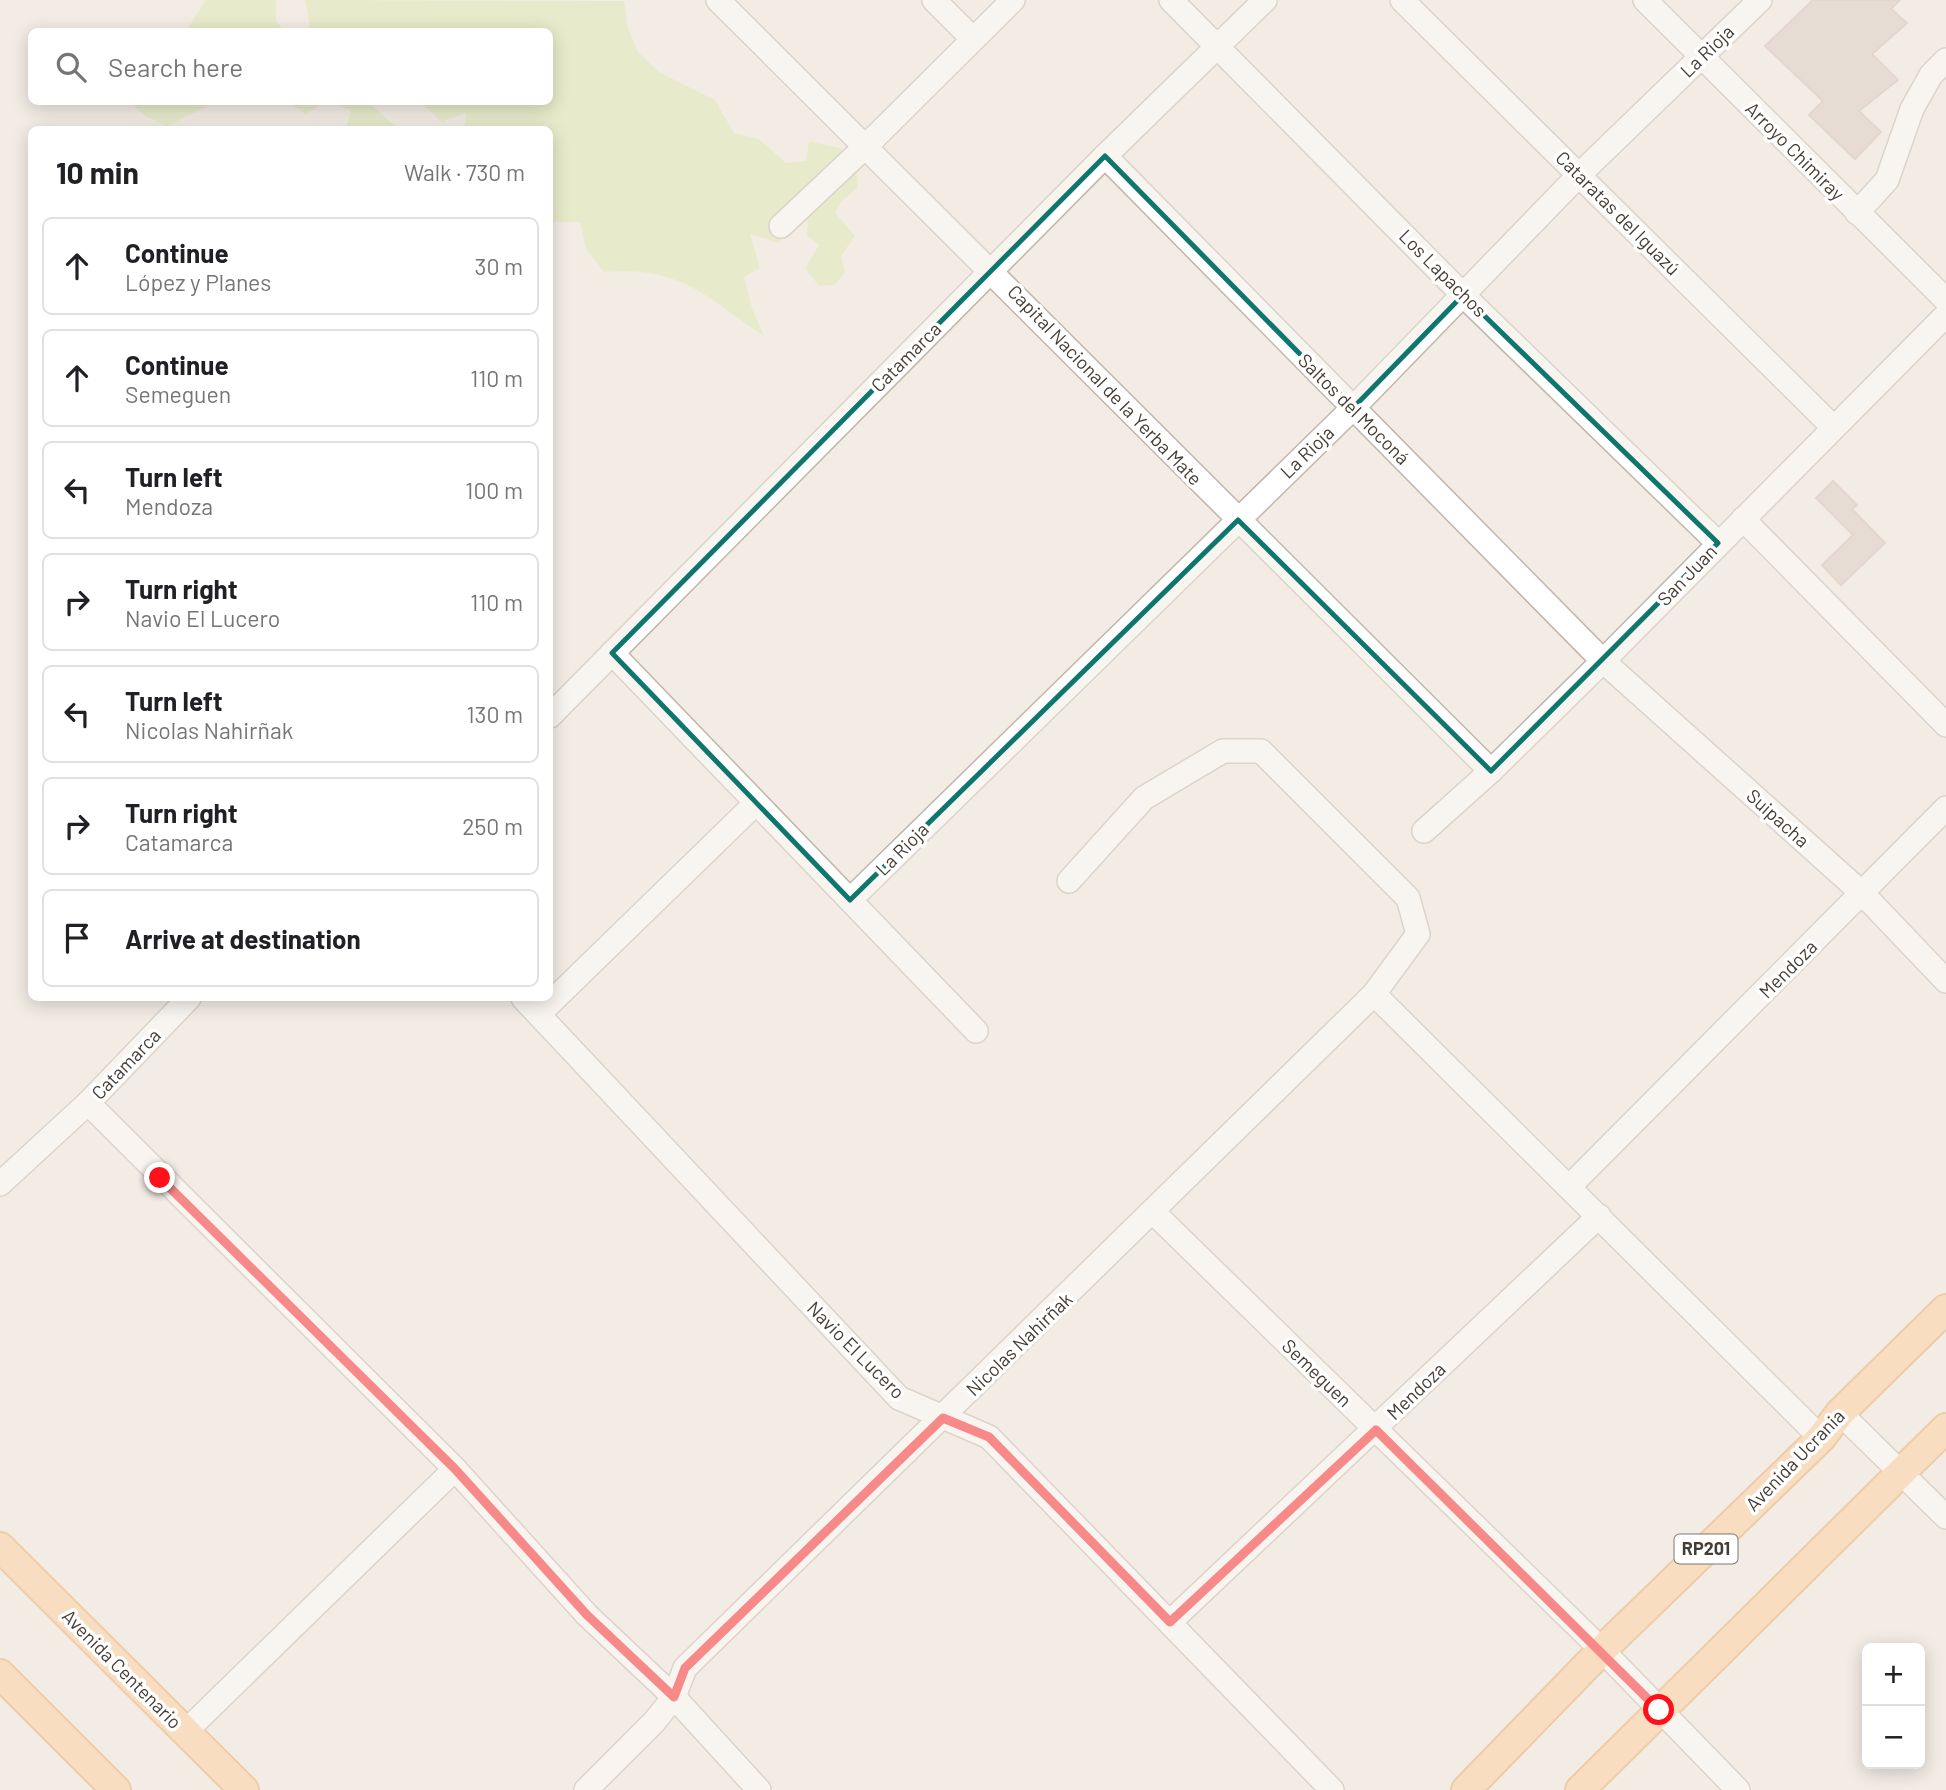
<!DOCTYPE html>
<meta charset="utf-8">
<style>
body{margin:0;font-family:Barlow,sans-serif;background:#f6f6f6;color:#202124}
.controls{position:absolute;right:21px;bottom:21px;display:grid;overflow:hidden;border-radius:10px;box-shadow:0 4px 18px #0003}
.controls button{width:63px;height:63px;display:grid;place-items:center;padding:0;border:0;border-bottom:2px solid #e0e0e0;background:#fff;color:#202124;font:35px sans-serif}
.stop{position:absolute;width:21px;height:21px;margin:-16px;border:5px solid #ff101a;border-radius:50%;background:#fff}
.stop.end{background:#ff101a;border-color:#fff;box-shadow:0 2px 7px #0008}
.list{margin:0;padding:0;list-style:none}
h2{display:flex;justify-content:space-between;align-items:center;height:91px;margin:0;padding:0 28px;font-size:30px}
h2 small{font-size:23px;font-weight:400;color:#757577}
.list li{display:grid;grid-template-columns:46px 1fr auto;gap:21px;align-items:center;box-sizing:border-box;height:98px;margin:0 14px 14px;padding:0 14px;border:2px solid #e0e0e0;border-radius:10px}
.list b{display:block;font-size:26px;white-space:nowrap}
.list p{margin:0;font-size:23px;white-space:nowrap;color:#757577}
.list em{font-size:23px;font-style:normal;color:#757577}
.icon{flex:none;width:38px;height:38px;fill:none;stroke:currentColor;stroke-width:2;stroke-linecap:round;stroke-linejoin:round}
.map{position:relative;flex:none;width:1946px;height:1790px;overflow:hidden}
.search{position:absolute;background:#fff;box-shadow:0 4px 18px #0003;left:28px;top:28px;width:525px;height:77px;display:flex;align-items:center;gap:18px;box-sizing:border-box;padding:0 24px;border-radius:10px;color:#757577;font-size:26px}
.panel{position:absolute;background:#fff;box-shadow:0 4px 18px #0003;left:28px;top:126px;width:525px;height:875px;border-radius:10px}
.map>svg:first-child{display:block}
.green{fill:#d9e9ac}
.building{fill:#d8c8bd;stroke:#d0bcad;stroke-width:2}
.lines{fill:none;stroke-linecap:round;stroke-linejoin:round}
.minor-casing{stroke:#c2b5aa;stroke-width:26}
.major-casing{stroke:#e7a45f;stroke-width:32}
.minor{stroke:#fff;stroke-width:23}
.major{stroke:#ffcb92;stroke-width:28}
.route{stroke:#ff101a;stroke-width:9}
.marked{fill:none;stroke:#0f766e;stroke-width:5;stroke-linejoin:round}
.labels{text-anchor:middle;stroke-width:7;stroke-linejoin:round;paint-order:stroke}
.shield{fill:#fff;stroke:#7e7671;stroke-width:2}
.shield-label{font-size:18px;font-weight:bold;fill:#463c34}
.street-label{font-size:19px;fill:#463c34;stroke:#fff}
</style>
<div class="map">
<svg width="1946" height="1790" viewBox="0 0 1946 1790">
<rect width="100%" height="100%" fill="#f3ece5"/>
<g class="green">
<path d="M206,0H276V21L285,31H186Z"/>
<path d="M305,0L624,1L628,28L638,52L659,72L715,100L734,133L759,139L786,163L806,161L809,141L840,148L857,174L858,187L841,202L835,213L855,236L841,256L845,272L835,285L819,286L805,268L819,245L807,236L808,216L778,243L750,234L760,268L744,277L752,308L764,336C704,296 682,266 604,272L586,249L580,222H550V130L464,129L466,113L442,122L420,102H550V32L306,31L310,26Z"/>
<path d="M129,102H215L167,126L147,117Z"/>
<path d="M289,102H323L306,115Z"/>
<path d="M328,102H368L398,129H346L351,110Z"/>
</g>
<g class="building">
<path d="M1813,0H1900L1891,9L1907,23L1872,54L1898,80L1859,111L1881,132L1855,159L1809,115L1823,101L1765,46Z"/>
<path d="M1833,481L1857,505L1852,509L1885,543L1841,585L1822,565L1853,535L1816,498Z"/>
</g>
<g class="lines">
<defs>
<g id="minor">
<path d="M718,0C977,256 1232,515 1491,771"/>
<path d="M934,0L973,39"/>
<path d="M1171,0L1463,295L1718,543"/>
<path d="M1402,0L1833,427"/>
<path d="M1645,0L1946,300"/>
<path d="M1105,156L1603,661L1863,894L1946,981"/>
<path d="M1857,213L1887,180L1912,109L1931,75L1946,60"/>
<path d="M781,226L866,146L1013,0"/>
<path d="M1743,519L1946,725"/>
<path d="M612,653L976,1031"/>
<path d="M550,716L1105,156L1265,0"/>
<path d="M1424,831L1491,771L1603,661L1946,315"/>
<path d="M850,900L1353,408L1580,174L1760,0"/>
<path d="M1374,994L1821,1438"/>
<path d="M189,998L88,1103L455,1469L587,1615L674,1697L759,1790"/>
<path d="M523,998L899,1398L989,1437L1332,1790"/>
<path d="M539,1014L756,803"/>
<path d="M0,1184L88,1103"/>
<path d="M1569,1187L1946,808"/>
<path d="M1153,1212L1602,1650L1738,1790"/>
<path d="M1840,1413L1946,1517"/>
<path d="M1170,1622L1599,1216"/>
<path d="M185,1732L455,1469"/>
<path d="M586,1790L654,1722L674,1697L685,1668L1374,994L1418,934L1408,898L1261,751H1223L1144,798L1069,881"/>
</g>
<g id="major">
<path d="M0,1547L244,1790"/>
<path d="M0,1674L116,1790"/>
<path d="M1466,1790L1602,1650L1821,1438L1840,1413L1946,1309"/>
<path d="M1580,1790L1946,1428"/>
</g>
</defs>
<use href="#minor" class="minor-casing"/>
<use href="#major" class="major-casing"/>
<use href="#minor" class="minor"/>
<use href="#major" class="major"/>
</g>
<g class="lines">
<path class="route" d="M160,1178L455,1469L587,1615L674,1697L685,1668L943,1418L989,1437L1170,1622L1376,1430L1659,1710"/>
</g>
<path d="M0 0H1946V1790H0ZM1105,156L1353,408L1463,295L1718,543L1491,771L1238,520L850,900L612,653Z" fill="#f3ece5" fill-opacity=".55" fill-rule="evenodd"/>
<path class="marked" d="M1105,156L1353,408L1463,295L1718,543L1491,771L1238,520L850,900L612,653Z"/>
<g class="labels">
<rect class="shield" x="1674.5" y="1534.5" width="63" height="29" rx="5"/>
<g class="shield-label">
<text x="1706" y="1555">RP201</text>
</g>
<g class="street-label">
<text transform="translate(1707 51) rotate(-44)" y="7">La Rioja</text>
<text transform="translate(1795 151) rotate(45)" y="7">Arroyo Chimiray</text>
<text transform="translate(1618 213) rotate(45)" y="7">Cataratas del Iguazú</text>
<text transform="translate(1443 273) rotate(45)" y="7">Los Lapachos</text>
<text transform="translate(906 357) rotate(-45)" y="7">Catamarca</text>
<text transform="translate(1105 385) rotate(46)" y="7">Capital Nacional de la Yerba Mate</text>
<text transform="translate(1354 409) rotate(45)" y="7">Saltos del Moconá</text>
<text transform="translate(1307 452) rotate(-44)" y="7">La Rioja</text>
<text transform="translate(1687 575) rotate(-46)" y="7">San Juan</text>
<text transform="translate(1778 818) rotate(42)" y="7">Suipacha</text>
<text transform="translate(902 849) rotate(-45)" y="7">La Rioja</text>
<text transform="translate(1788 969) rotate(-45)" y="7">Mendoza</text>
<text transform="translate(126 1064) rotate(-46)" y="7">Catamarca</text>
<text transform="translate(1019 1344) rotate(-44)" y="7">Nicolas Nahirñak</text>
<text transform="translate(856 1350) rotate(45)" y="7">Navio El Lucero</text>
<text transform="translate(1317 1373) rotate(44)" y="7">Semeguen</text>
<text transform="translate(1416 1391) rotate(-44)" y="7">Mendoza</text>
<text transform="translate(1795 1460) rotate(-46)" y="7">Avenida Ucrania</text>
<text transform="translate(122 1669) rotate(45)" y="7">Avenida Centenario</text>
</g>
</g>
</svg>
<div class="controls">
<button>+</button>
<button>−</button>
</div>
<div class="stop" style="left:1659px;top:1710px"></div>
<div class="stop end" style="left:160px;top:1178px"></div>
<div class="search"><svg class="icon" aria-label="search" viewBox="0 0 24 24"><circle cx="10" cy="10" r="6"/><path d="M15 15l6 6"/></svg>Search here</div>
<section class="panel">
<h2>10 min<small>Walk · 730 m</small></h2>
<ul class="list">
<li><svg class="icon" aria-label="ahead" viewBox="0 0 24 24"><path d="M12 20V5M6 11l6-6 6 6"/></svg><div><b>Continue</b><p>López y Planes</p></div><em>30 m</em></li>
<li><svg class="icon" aria-label="ahead" viewBox="0 0 24 24"><path d="M12 20V5M6 11l6-6 6 6"/></svg><div><b>Continue</b><p>Semeguen</p></div><em>110 m</em></li>
<li><svg class="icon" aria-label="left" viewBox="0 0 24 24"><path d="M17 20v-9H6M10 6l-5 5 5 5"/></svg><div><b>Turn left</b><p>Mendoza</p></div><em>100 m</em></li>
<li><svg class="icon" aria-label="right" viewBox="0 0 24 24"><path d="M7 20v-9h11M14 6l5 5-5 5"/></svg><div><b>Turn right</b><p>Navio El Lucero</p></div><em>110 m</em></li>
<li><svg class="icon" aria-label="left" viewBox="0 0 24 24"><path d="M17 20v-9H6M10 6l-5 5 5 5"/></svg><div><b>Turn left</b><p>Nicolas Nahirñak</p></div><em>130 m</em></li>
<li><svg class="icon" aria-label="right" viewBox="0 0 24 24"><path d="M7 20v-9h11M14 6l5 5-5 5"/></svg><div><b>Turn right</b><p>Catamarca</p></div><em>250 m</em></li>
<li><svg class="icon" aria-label="arrive" viewBox="0 0 24 24"><path d="M6 21V4h12l-3 4 3 4H6"/></svg><div><b>Arrive at destination</b></div></li>
</ul>
</section>
</div>
